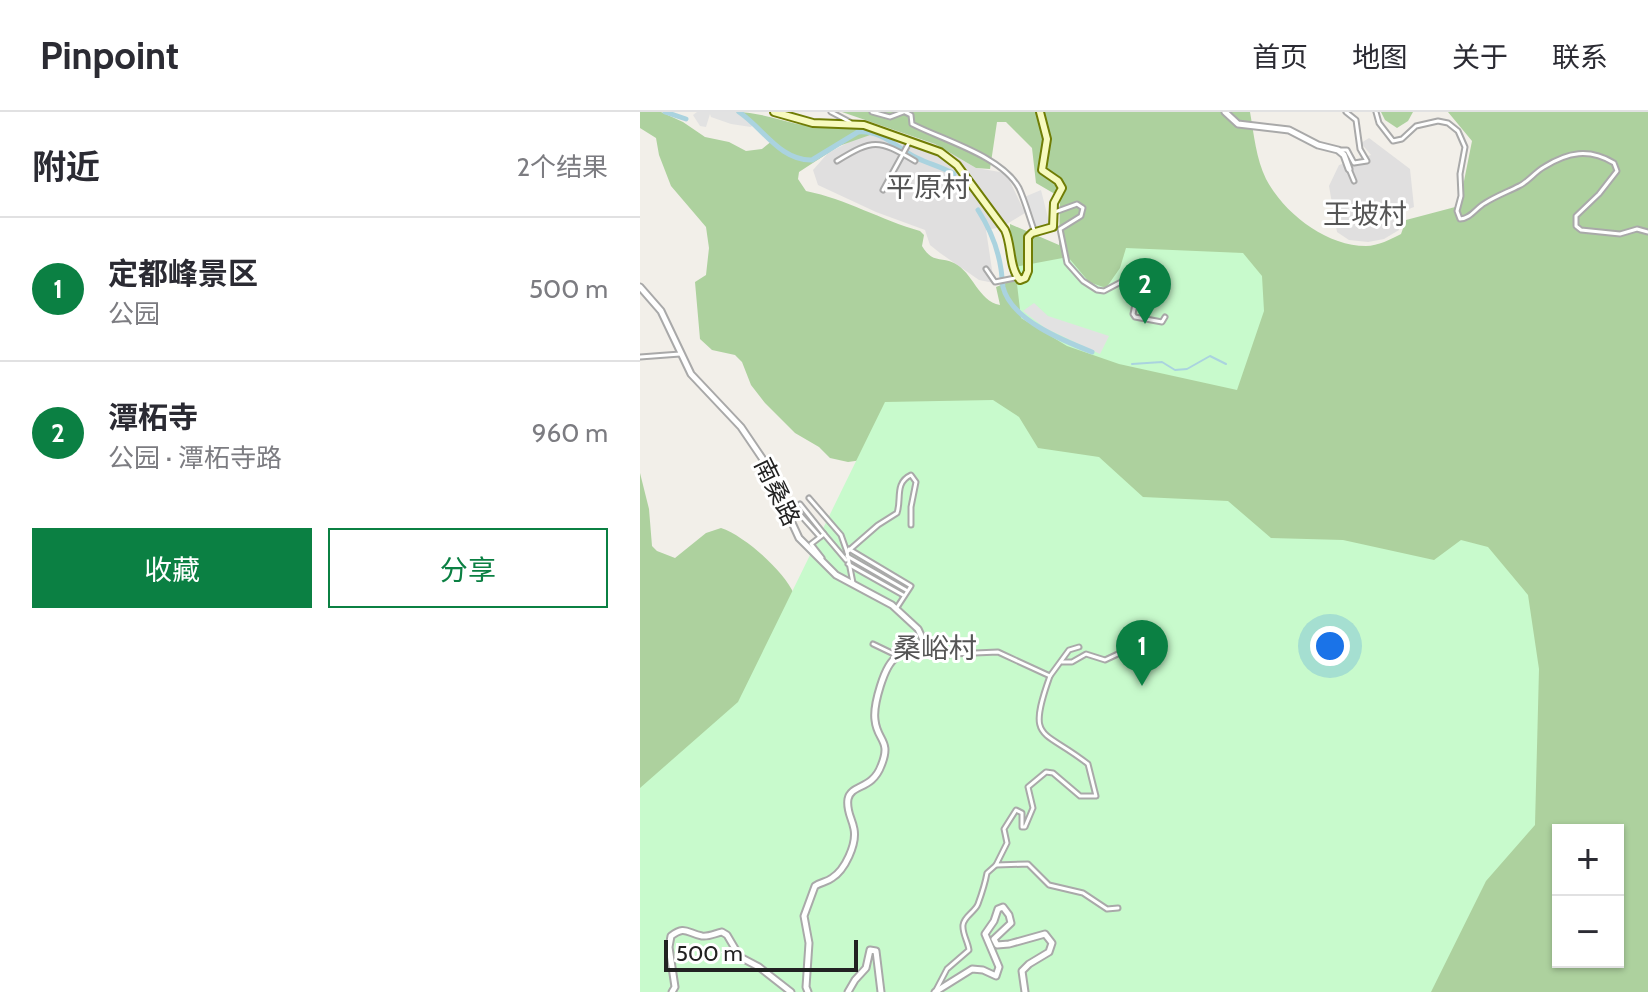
<!DOCTYPE html>
<html lang="zh">
<meta charset="utf-8">
<style>
body{margin:0;font-family:Cabin,"Noto Sans SC",sans-serif;background:#f7f7f7;color:#2b2b33}
.controls{position:absolute;right:24px;bottom:24px;display:grid;overflow:hidden;border-radius:0px;box-shadow:0 2px 6px #0004}
.controls button{width:72px;height:72px;display:grid;place-items:center;padding:0;border:0;border-bottom:2px solid #e1e1e2;background:#fff;color:#2b2b33;font:40px sans-serif}
.scale{position:absolute;left:24px;bottom:20px;width:194px;box-sizing:border-box;padding-left:8px;border:4px solid #222;border-top:0;font-size:22px;line-height:28px;white-space:nowrap;color:#222;-webkit-text-stroke:6px #fff;paint-order:stroke}
.you{position:absolute;left:690px;top:534px;width:28px;height:28px;margin:-20px;border:6px solid #fff;border-radius:50%;background:#1a73e8;box-shadow:0 0 0 12px #1a73e833}
.badge{display:grid;place-items:center;width:52px;height:52px;border-radius:50%;background:#0b8043;color:#fff;font-size:26px;font-weight:700}
.pin{position:absolute;translate:-50% -66px;filter:drop-shadow(0 2px 4px #0008)}
.pin::after{content:'';position:absolute;top:42px;width:28px;height:24px;background:inherit;clip-path:polygon(0 0,100% 0,50% 100%)}
.list{margin:0;padding:0;list-style:none}
h2{display:flex;justify-content:space-between;align-items:center;height:104px;margin:0;padding:0 32px;font-size:34px}
h2 small{font-size:26px;font-weight:400;color:#7c7c81}
.list li{display:grid;grid-template-columns:52px 1fr auto;gap:24px;align-items:center;box-sizing:border-box;height:144px;padding:0 32px;border-top:2px solid #e1e1e2}
.list b{display:block;font-size:30px;white-space:nowrap}
.list p{margin:0;font-size:26px;white-space:nowrap;color:#7c7c81}
.list em{font-size:26px;font-style:normal;color:#7c7c81}
.actions{display:flex;gap:16px;padding:24px 32px}
.actions a{flex:1;padding:18px 0;border:2px solid #0b8043;border-radius:0px;text-align:center;font-size:28px;color:#0b8043}
.actions .main{background:#0b8043;color:#fff}
.map{position:relative;flex:none;width:1008px;height:880px;overflow:hidden}
header{display:flex;align-items:center;gap:48px;box-sizing:border-box;height:112px;padding:0 40px;background:#fff;border-bottom:2px solid #e1e1e2}
header strong{font-size:38px}
nav{display:flex;gap:44px;margin-inline-start:auto;font-size:28px}
main{display:flex}
aside{flex:1;background:#fff}
.map>svg:first-child{display:block}
.residential{fill:#e0dfdf}
.forest{fill:#add19e;fill-rule:evenodd}
.park{fill:#c8facc}
.parking{fill:#e2e2e2}
.lines{fill:none;stroke-linecap:round;stroke-linejoin:round}
.stream{stroke:#aad3df;stroke-width:2}
.river{stroke:#aad3df;stroke-width:5}
.minor-casing{stroke:#a9a9a9;stroke-width:7}
.tertiary-casing{stroke:#a9a9a9;stroke-width:9}
.secondary-casing{stroke:#707d05;stroke-width:10}
.minor{stroke:#fff;stroke-width:3}
.tertiary{stroke:#fff;stroke-width:5}
.secondary{stroke:#f7fabf;stroke-width:6}
.labels{text-anchor:middle;stroke-width:6;stroke-linejoin:round;paint-order:stroke}
.street-label{font-size:24px;fill:#222;stroke:#fff}
.quarter-label{font-size:28px;fill:#555;stroke:#fff}
</style>
<header>
<strong>Pinpoint</strong>
<nav><a>首页</a><a>地图</a><a>关于</a><a>联系</a></nav>
</header>
<main>
<aside>
<h2>附近<small>2个结果</small></h2>
<ul class="list">
<li><span class="badge">1</span><div><b>定都峰景区</b><p>公园</p></div><em>500 m</em></li>
<li><span class="badge">2</span><div><b>潭柘寺</b><p>公园 · 潭柘寺路</p></div><em>960 m</em></li>
</ul>
<div class="actions"><a class="main">收藏</a><a>分享</a></div>
</aside>
<div class="map">
<svg width="1008" height="880" viewBox="0 0 1008 880">
<rect width="100%" height="100%" fill="#f2efe9"/>
<g class="residential">
<path d="M245,16L295,32L336,56L366,61L385,101L362,115L346,118L354,171L339,168L300,141L290,133L285,118L236,100L178,73L173,58L188,41L230,19Z"/>
<path d="M729,26L770,57L774,95L761,100L759,118L744,127L728,130L709,128L697,120L689,74L699,53L731,43L721,31Z"/>
</g>
<g class="forest">
<path d="M0,0H21L43,10L65,25L89,30L106,39L122,37L133,28L109,8L95,0C117,0 136,7 157,12C181,16 204,15 228,17L230,23L199,34L159,60L158,67L166,79C206,87 241,108 280,119L284,123L282,134C293,152 299,144 314,151C333,160 338,189 360,193L356,175L371,169L370,112L419,133L420,85L396,71L392,36L366,10H357L350,57L336,56L295,32L202,0H610C614,23 616,46 626,67C644,101 686,134 726,134C738,134 751,127 761,122L766,108L819,94L832,29L808,0H1008V880H0V361L9,397L12,434L17,439L35,446L66,421L81,416C105,424 144,459 154,482L229,347L208,350L190,346L179,335L155,321L125,291L111,273L102,250L95,243L72,238L60,227L55,170L66,163L69,136L66,115L31,74L19,43L16,26L0,16ZM918,718H978V850H918Z"/>
<path d="M741,0H773L768,9L757,16L745,8Z"/>
</g>
<g class="park">
<path d="M486,136L603,141L622,164L624,199L597,278L479,252L427,234L381,206L375,155L428,145L449,170L466,176L480,156Z"/>
<path d="M353,288L379,305L398,336L459,345L503,385L588,389L631,426L703,428L794,448L821,428L848,435L888,483L899,557L895,713L846,769L791,880H0V676L98,590L245,290Z"/>
</g>
<g class="parking">
<path d="M57,0H96L114,11L111,15L91,12L71,5L70,2L66,15L60,14L53,3Z"/>
<path d="M401,78L410,114L391,121V111L382,86Z"/>
<path d="M394,191L408,204L469,224L460,242L405,216L383,199Z"/>
</g>
<g class="lines">
<path class="stream" d="M492,252L522,250L535,258L547,257L570,244L586,252"/>
<g class="river">
<path d="M25,0L46,7"/>
<path d="M99,0C123,16 140,49 172,48L218,20C242,18 257,36 277,46C289,52 302,55 314,62"/>
<path d="M338,98C349,115 358,137 361,157C362,163 362,169 363,175C371,208 424,229 452,240"/>
</g>
<defs>
<g id="minor">
<path d="M191,0L210,10"/>
<path d="M232,0L250,5L263,0"/>
<path d="M265,0L271,3L272,12C303,28 362,44 379,76C385,89 389,104 394,118"/>
<path d="M736,0L739,11L753,29L762,27L776,14L798,9L808,11L818,19L825,35L820,62L821,84L817,99L820,107C830,107 836,96 845,91C856,84 867,80 879,74C888,70 895,60 904,55C928,40 949,36 974,51L977,59L959,82L936,104V114L941,118L980,122L997,117L1008,120"/>
<path d="M698,38H707L714,51L727,49L720,37L716,8L706,0"/>
<path d="M197,49C233,27 238,27 275,49"/>
<path d="M709,57L714,69"/>
<path d="M243,78L270,29"/>
<path d="M415,100L437,92L443,96L441,104L420,117L427,151L443,169L457,178L464,179L481,170L497,183L493,202L495,205L522,210L525,205"/>
<path d="M346,157L355,170L375,166"/>
<path d="M0,245L40,242"/>
<path d="M169,386L201,423L207,440"/>
<path d="M160,392L184,422"/>
<path d="M156,398L180,425"/>
<path d="M209,437L271,474L256,497"/>
<path d="M207,444L266,478"/>
<path d="M182,446L171,432L184,422L206,448"/>
<path d="M208,452L263,483"/>
<path d="M213,471L207,440L238,413L257,401C262,387 254,371 271,363L276,370L271,395V413"/>
<path d="M233,532L258,544"/>
<path d="M285,532L296,546L312,542L358,540L410,564C386,631 403,616 448,652L456,684H440L413,661L406,660L388,675L393,696L385,715H382V701L376,698L364,717L367,731L356,753L388,752L409,773L443,781L467,797L478,796"/>
<path d="M422,550H432L446,542L465,548L480,541L500,545"/>
<path d="M410,564L429,538L439,535"/>
<path d="M296,878L307,857L329,838C328,830 322,821 323,813C324,804 335,800 338,792C342,781 345,772 347,761L356,753"/>
</g>
<g id="tertiary">
<path d="M585,0L598,12L649,18L678,33L698,38L704,43L709,57"/>
<path d="M0,175L21,199L51,262L101,315L122,346L159,426L196,463L252,493L278,517L285,532C275,539 265,540 257,545C244,552 233,594 235,608C237,629 252,628 241,654C232,678 211,672 208,687C206,699 212,706 214,717C217,732 205,758 192,766C187,770 181,770 175,774L164,804L169,831L166,875L168,880"/>
<path d="M32,880L35,875L29,835L31,824C45,813 47,821 62,824C69,825 76,821 82,820L87,823L100,845L119,855L151,880"/>
<path d="M208,880L215,868L226,856L230,838L236,839L241,880"/>
<path d="M295,880L332,857L343,858L356,864L359,855L345,822L354,809L358,797L363,795L369,803L371,811L354,827L357,833L369,832L405,822L412,831L409,840L389,852L382,859L385,880"/>
</g>
<path id="secondary" d="M134,0L173,11L224,13L300,40L317,53L365,118C372,133 369,156 380,168L385,166L388,159V125L392,121L413,115L414,91L422,76L418,69L402,58L407,27L400,0"/>
</defs>
<use href="#minor" class="minor-casing"/>
<use href="#tertiary" class="tertiary-casing"/>
<use href="#secondary" class="secondary-casing"/>
<use href="#minor" class="minor"/>
<use href="#tertiary" class="tertiary"/>
<use href="#secondary" class="secondary"/>
</g>
<g class="labels">
<g class="street-label">
<text transform="translate(137 380) rotate(64)" y="8">南桑路</text>
</g>
<g class="quarter-label">
<text x="288" y="85">平原村</text>
<text x="725" y="112">王坡村</text>
<text x="295" y="546">桑峪村</text>
</g>
</g>
</svg>
<div class="controls">
<button>+</button>
<button>−</button>
</div>
<div class="scale">500 m</div>
<div class="you"></div>
<div class="pin badge" style="left:502px;top:574px">1</div>
<div class="pin badge" style="left:505px;top:212px">2</div>
</div>
</main>
